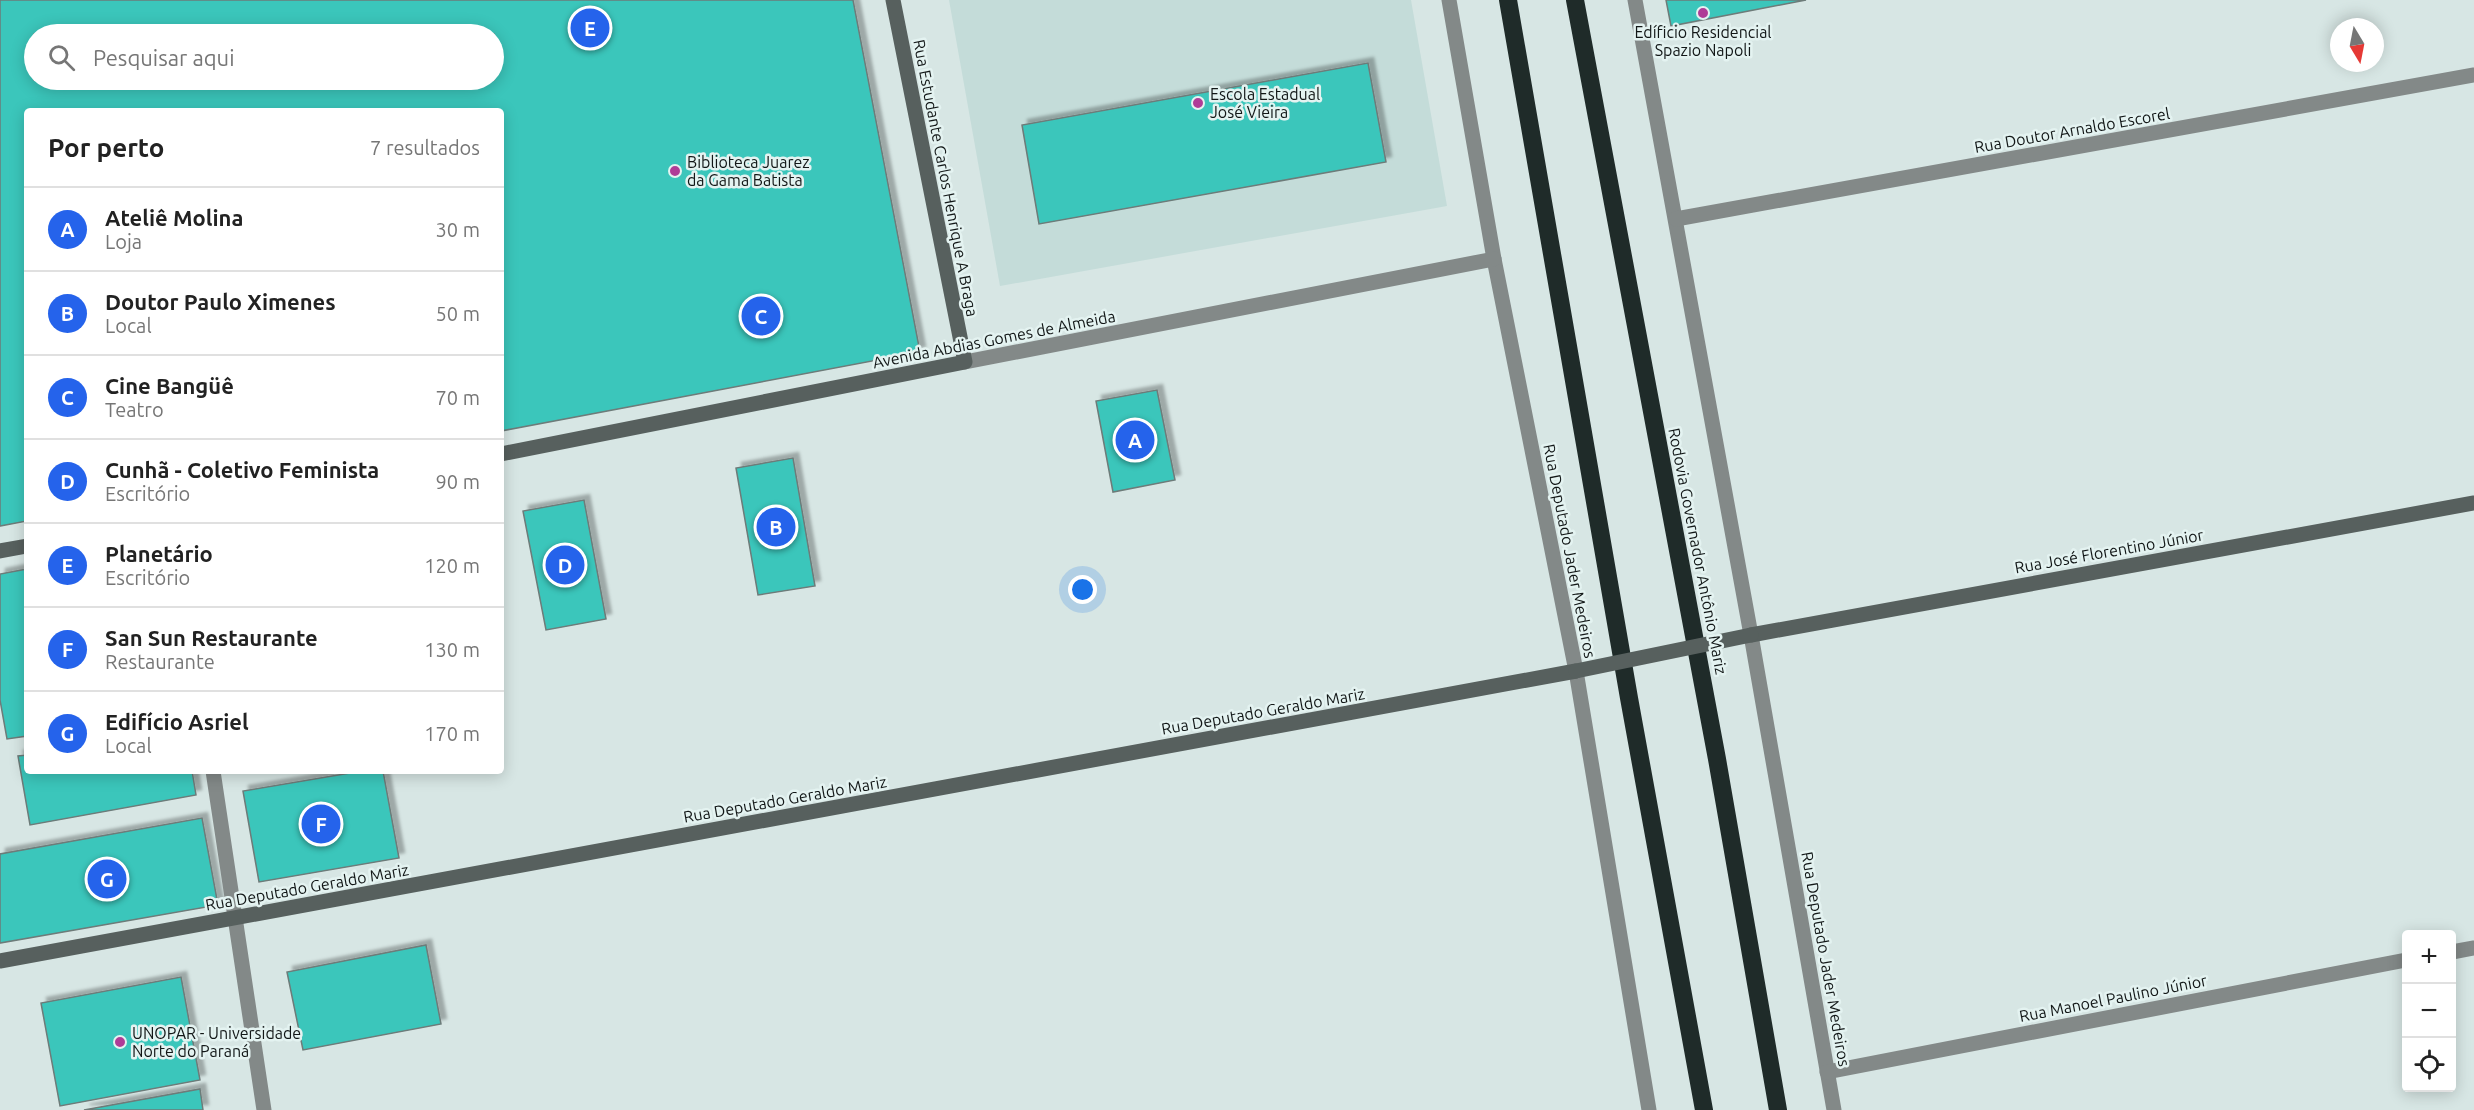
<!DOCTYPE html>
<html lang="pt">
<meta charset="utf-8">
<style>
body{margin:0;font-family:Ubuntu,sans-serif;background:#f6f6f6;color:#222}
.controls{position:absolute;right:18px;bottom:18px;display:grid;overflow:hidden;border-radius:6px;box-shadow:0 3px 15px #0003}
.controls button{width:54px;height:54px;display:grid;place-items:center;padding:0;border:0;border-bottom:2px solid #e0e0e0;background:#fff;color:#222;font:30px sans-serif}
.compass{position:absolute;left:2330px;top:18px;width:54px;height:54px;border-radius:50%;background:#fff;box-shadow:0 3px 15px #0003;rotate:170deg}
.you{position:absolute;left:1083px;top:590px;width:21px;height:21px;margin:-15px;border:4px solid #fff;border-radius:50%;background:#1a73e8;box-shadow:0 0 0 9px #1a73e833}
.badge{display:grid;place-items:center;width:39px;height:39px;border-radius:50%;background:#2563eb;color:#fff;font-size:20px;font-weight:700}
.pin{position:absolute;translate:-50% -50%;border:3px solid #fff;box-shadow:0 2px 6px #0006}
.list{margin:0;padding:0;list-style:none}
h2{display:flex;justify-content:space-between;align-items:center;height:78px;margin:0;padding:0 24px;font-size:26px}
h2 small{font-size:20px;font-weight:400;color:#767676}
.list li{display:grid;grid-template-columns:39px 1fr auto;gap:18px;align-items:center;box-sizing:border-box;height:84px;padding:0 24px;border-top:2px solid #e0e0e0}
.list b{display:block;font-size:22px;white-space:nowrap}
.list p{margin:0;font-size:20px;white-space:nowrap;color:#767676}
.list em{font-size:20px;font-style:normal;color:#767676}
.icon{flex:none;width:33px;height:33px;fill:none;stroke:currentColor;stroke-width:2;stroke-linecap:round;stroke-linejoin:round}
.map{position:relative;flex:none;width:2474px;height:1110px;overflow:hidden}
.search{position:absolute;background:#fff;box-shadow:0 3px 15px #0003;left:24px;top:24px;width:480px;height:66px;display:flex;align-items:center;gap:15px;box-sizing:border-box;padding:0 21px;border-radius:33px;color:#767676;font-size:22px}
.panel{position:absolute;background:#fff;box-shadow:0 3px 15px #0003;left:24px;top:108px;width:480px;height:666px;border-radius:6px}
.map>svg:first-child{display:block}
.built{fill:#c4dcd9}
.building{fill:#3bc6bb;stroke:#6d7b79;stroke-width:1.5;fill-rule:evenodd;filter:url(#shadow)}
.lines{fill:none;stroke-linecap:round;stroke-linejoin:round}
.street{stroke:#838988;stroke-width:15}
.secondary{stroke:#57605e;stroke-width:15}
.highway{stroke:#1f2b29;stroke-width:18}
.secondary-bridge{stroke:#57605e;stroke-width:15}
.poi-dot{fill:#af3c97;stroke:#e4f3f1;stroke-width:2}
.labels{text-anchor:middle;stroke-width:5;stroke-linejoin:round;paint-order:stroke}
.poi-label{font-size:16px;fill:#121717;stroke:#e4f3f1;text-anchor:start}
.street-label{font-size:16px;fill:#121717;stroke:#e4f3f1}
</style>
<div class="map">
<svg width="2474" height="1110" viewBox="0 0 2474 1110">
<defs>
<filter id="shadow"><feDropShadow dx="5.5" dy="-5.5" stdDeviation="1.5" flood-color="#0004"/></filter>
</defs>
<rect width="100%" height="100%" fill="#d7e6e4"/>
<path class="built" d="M949,0H1411L1447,206L1000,286Z"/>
<g class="building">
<path d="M0,0H853L920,352L501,431V111H27V521L0,526ZM34,34H494V80H34Z"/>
<path d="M1666,0H1806L1671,26Z"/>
<path d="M1368,63L1386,162L1039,224L1022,125Z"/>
<path d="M1157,390L1175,480L1113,492L1096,401Z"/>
<path d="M793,458L815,586L758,595L736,468Z"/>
<path d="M584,500L606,619L546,630L523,511Z"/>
<path d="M27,569V736L7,739L0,700V574Z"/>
<path d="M27,755V771H192L196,795L30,825L18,756Z"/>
<path d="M362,771H383L399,858L259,882L243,791Z"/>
<path d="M202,818L218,905L0,943V854Z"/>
<path d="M426,945L441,1024L303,1050L287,972Z"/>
<path d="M181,977L200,1080L60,1106L41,1003Z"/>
<path d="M200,1089L203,1110H84Z"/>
</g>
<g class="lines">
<g class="street">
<path d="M1449,0L1494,259L1576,671L1649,1110"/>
<path d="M1635,0L1751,635L1834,1110"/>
<path d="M1676,219L2474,75"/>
<path d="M965,362L1494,259"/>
<path d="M213,771L264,1110"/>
<path d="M2452,952L2474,948"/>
<path d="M1827,1072L2406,960"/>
</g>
<g class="secondary">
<path d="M501,454L965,362L893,0"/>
<path d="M0,551L27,546"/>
<path d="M1751,635L2474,503"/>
<path d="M0,961L1576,671"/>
</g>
<g class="highway">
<path d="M1508,0L1629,698L1704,1110"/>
<path d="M1575,0L1717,759L1778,1110"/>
</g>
<path class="secondary-bridge" d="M1576,671L1751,635"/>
</g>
<g class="poi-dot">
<circle cx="1703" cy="13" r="6"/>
<circle cx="1198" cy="103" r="6"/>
<circle cx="675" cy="171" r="6"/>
<circle cx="120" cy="1042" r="6"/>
</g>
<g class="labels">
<g class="poi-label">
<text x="1703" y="38" text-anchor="middle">Edíficio Residencial<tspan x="1703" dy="18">Spazio Napoli</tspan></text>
<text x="1210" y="100">Escola Estadual<tspan x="1210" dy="18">José Vieira</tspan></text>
<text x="687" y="168">Biblioteca Juarez<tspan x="687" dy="18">da Gama Batista</tspan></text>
<text x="132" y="1039">UNOPAR - Universidade<tspan x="132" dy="18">Norte do Paraná</tspan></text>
</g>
<g class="street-label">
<text transform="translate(2072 130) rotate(-10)" y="6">Rua Doutor Arnaldo Escorel</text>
<text transform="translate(946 178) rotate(79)" y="6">Rua Estudante Carlos Henrique A Braga</text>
<text transform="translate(994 339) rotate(-11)" y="6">Avenida Abdias Gomes de Almeida</text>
<text transform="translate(1570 551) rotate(79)" y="6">Rua Deputado Jader Medeiros</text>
<text transform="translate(1698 551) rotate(79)" y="6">Rodovia Governador Antônio Mariz</text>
<text transform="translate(2109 551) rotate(-10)" y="6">Rua José Florentino Júnior</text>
<text transform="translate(1263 711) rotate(-10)" y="6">Rua Deputado Geraldo Mariz</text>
<text transform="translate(785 799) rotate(-10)" y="6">Rua Deputado Geraldo Mariz</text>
<text transform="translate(307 887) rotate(-10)" y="6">Rua Deputado Geraldo Mariz</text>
<text transform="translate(1826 959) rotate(80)" y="6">Rua Deputado Jader Medeiros</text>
<text transform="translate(2113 998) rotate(-11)" y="6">Rua Manoel Paulino Júnior</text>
</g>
</g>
</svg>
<div class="controls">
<button>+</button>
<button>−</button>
<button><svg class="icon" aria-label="locate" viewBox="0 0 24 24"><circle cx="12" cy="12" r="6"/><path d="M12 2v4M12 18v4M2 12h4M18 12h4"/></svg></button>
</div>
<svg class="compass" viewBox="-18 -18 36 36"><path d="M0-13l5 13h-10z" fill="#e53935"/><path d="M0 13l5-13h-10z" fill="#767676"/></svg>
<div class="you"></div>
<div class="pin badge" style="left:1135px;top:440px">A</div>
<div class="pin badge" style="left:776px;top:527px">B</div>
<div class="pin badge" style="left:761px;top:316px">C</div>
<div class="pin badge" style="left:565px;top:565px">D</div>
<div class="pin badge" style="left:590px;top:28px">E</div>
<div class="pin badge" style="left:321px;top:824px">F</div>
<div class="pin badge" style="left:107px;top:879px">G</div>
<div class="search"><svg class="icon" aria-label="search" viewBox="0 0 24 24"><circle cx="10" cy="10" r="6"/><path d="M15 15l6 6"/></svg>Pesquisar aqui</div>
<section class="panel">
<h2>Por perto<small>7 resultados</small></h2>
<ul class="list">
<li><span class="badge">A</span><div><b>Ateliê Molina</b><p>Loja</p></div><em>30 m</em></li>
<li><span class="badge">B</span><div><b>Doutor Paulo Ximenes</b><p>Local</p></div><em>50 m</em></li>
<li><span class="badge">C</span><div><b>Cine Bangüê</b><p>Teatro</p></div><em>70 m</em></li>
<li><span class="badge">D</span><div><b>Cunhã - Coletivo Feminista</b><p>Escritório</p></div><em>90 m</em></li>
<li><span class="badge">E</span><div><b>Planetário</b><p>Escritório</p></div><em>120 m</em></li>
<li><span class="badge">F</span><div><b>San Sun Restaurante</b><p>Restaurante</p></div><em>130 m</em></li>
<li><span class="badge">G</span><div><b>Edifício Asriel</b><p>Local</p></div><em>170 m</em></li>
</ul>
</section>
</div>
